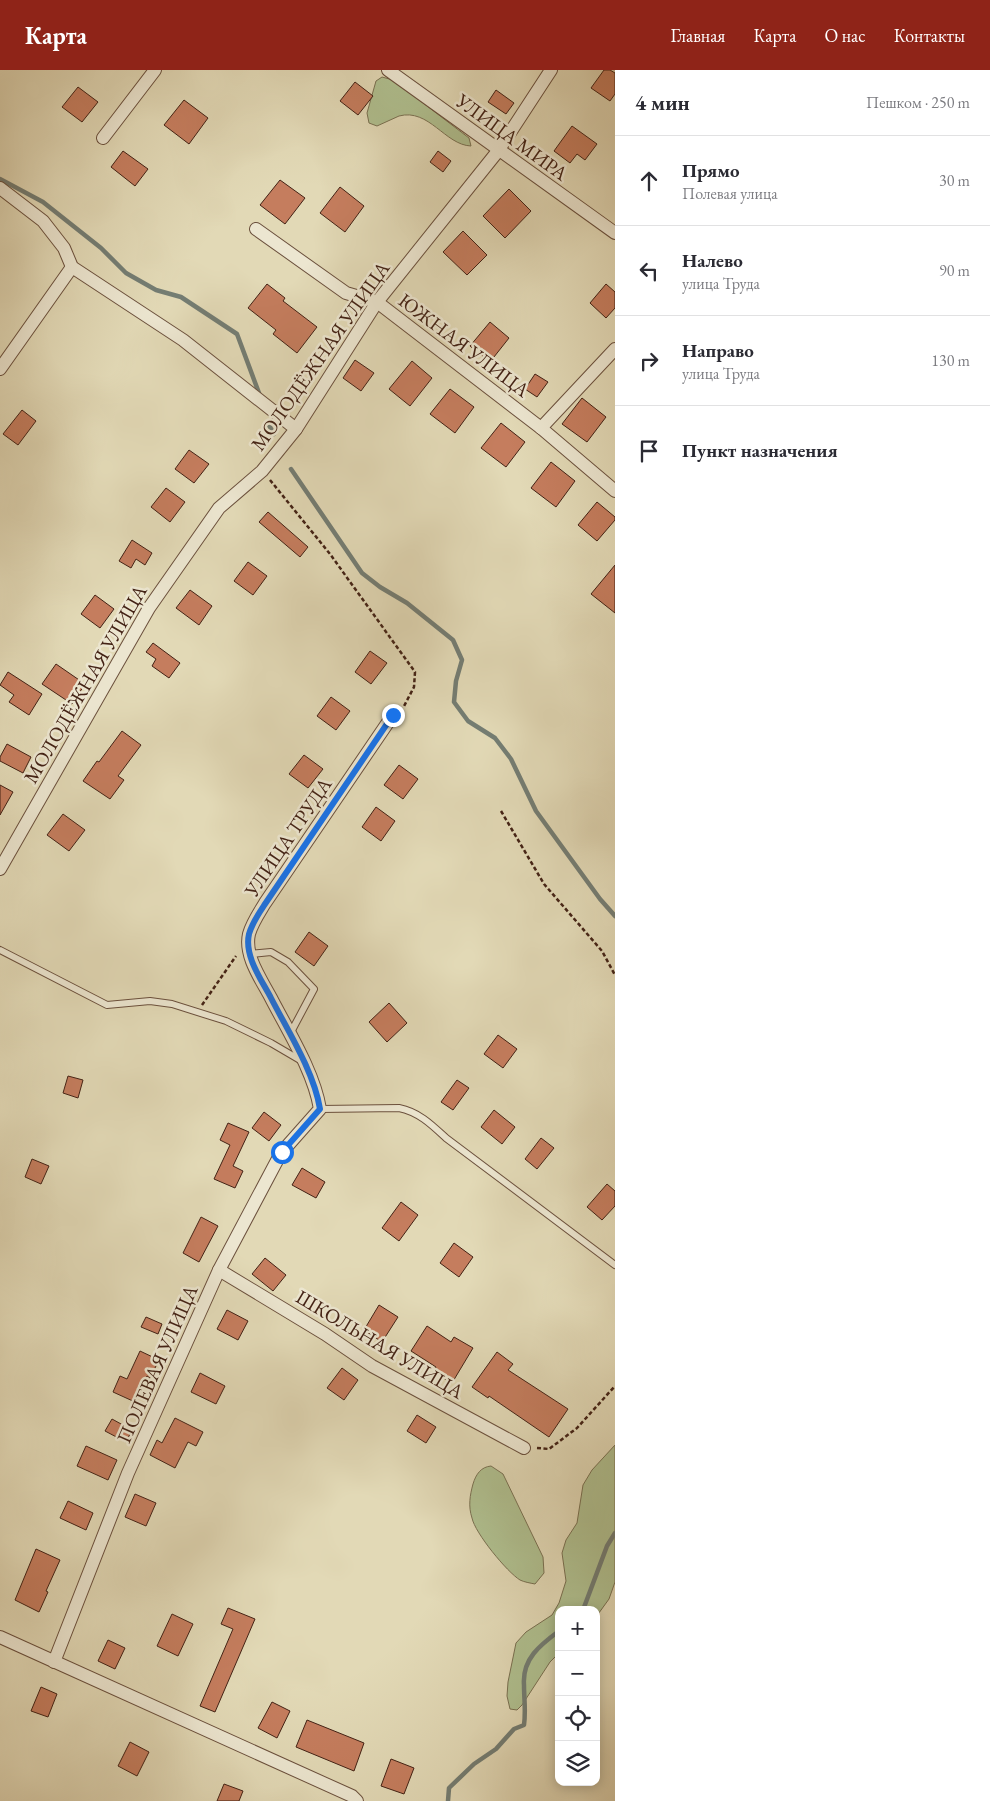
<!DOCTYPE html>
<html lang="ru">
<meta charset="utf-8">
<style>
body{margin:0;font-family:"EB Garamond",serif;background:#f2f2f3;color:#2b2b33}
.controls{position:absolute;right:15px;bottom:15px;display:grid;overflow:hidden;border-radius:10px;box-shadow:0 2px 12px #0003}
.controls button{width:45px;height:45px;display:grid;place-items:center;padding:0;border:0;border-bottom:1px solid #e1e1e2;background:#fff;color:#2b2b33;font:25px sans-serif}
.stop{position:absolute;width:15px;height:15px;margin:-11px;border:4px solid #1a73e8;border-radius:50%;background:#fff}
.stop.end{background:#1a73e8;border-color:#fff;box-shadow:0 1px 5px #0008}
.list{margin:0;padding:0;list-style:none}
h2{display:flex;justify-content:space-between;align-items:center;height:65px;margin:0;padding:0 20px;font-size:21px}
h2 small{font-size:16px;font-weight:400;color:#7c7c81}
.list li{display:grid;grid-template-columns:32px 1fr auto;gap:15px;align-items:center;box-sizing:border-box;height:90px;padding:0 20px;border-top:1px solid #e1e1e2}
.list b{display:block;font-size:19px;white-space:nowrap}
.list p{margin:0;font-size:16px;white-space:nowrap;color:#7c7c81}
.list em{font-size:16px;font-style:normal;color:#7c7c81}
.icon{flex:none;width:28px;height:28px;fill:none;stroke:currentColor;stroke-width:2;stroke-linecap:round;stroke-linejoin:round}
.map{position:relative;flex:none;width:615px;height:1731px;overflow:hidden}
header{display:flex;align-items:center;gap:30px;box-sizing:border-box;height:70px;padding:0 25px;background:#8f2418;color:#fff}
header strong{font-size:24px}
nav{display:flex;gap:28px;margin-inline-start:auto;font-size:18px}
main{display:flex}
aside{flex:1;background:#fff}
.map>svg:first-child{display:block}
.green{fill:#b0c090;stroke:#7a7152}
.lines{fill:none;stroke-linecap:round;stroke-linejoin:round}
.stream{stroke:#747d73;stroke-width:4.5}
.building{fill:#c57d5e;stroke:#432215}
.service-casing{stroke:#6b503d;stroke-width:8}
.minor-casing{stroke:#6b503d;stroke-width:14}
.path{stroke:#432215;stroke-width:2.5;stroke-dasharray:4 2.5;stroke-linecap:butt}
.service{stroke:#ece6d0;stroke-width:6}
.minor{stroke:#ece6d0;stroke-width:12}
.route{stroke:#1a73e8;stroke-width:6}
.labels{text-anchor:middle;stroke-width:5;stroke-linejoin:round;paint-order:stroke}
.street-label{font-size:20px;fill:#432215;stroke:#ece6d0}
</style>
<header>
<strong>Карта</strong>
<nav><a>Главная</a><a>Карта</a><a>О нас</a><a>Контакты</a></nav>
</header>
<main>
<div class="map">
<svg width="615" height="1731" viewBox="0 0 615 1731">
<rect width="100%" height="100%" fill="#e2d9b6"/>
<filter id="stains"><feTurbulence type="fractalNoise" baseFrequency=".004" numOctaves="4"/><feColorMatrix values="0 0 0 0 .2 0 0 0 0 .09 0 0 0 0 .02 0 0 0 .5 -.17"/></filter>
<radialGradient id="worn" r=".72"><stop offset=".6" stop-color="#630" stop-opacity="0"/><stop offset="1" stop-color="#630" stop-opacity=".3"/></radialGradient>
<g class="green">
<path d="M382,7L393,10L469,68L471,76C445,75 429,38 399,46C392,49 384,53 377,56L369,53L367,43L376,11Z"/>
<path d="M615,1375V1512L609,1529L596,1547V1540H559V1583L550,1592L522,1635L517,1640L510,1639L507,1626L508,1612L516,1573L526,1562L552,1545L559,1533L566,1511L562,1483L566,1470L577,1453L583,1415L592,1400Z"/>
<path d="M491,1396L503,1404L543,1487L544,1503L535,1514C530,1513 524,1512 520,1510C507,1502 475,1463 472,1448C468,1436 470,1425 473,1414C476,1404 481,1397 491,1396Z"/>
</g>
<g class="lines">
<g class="stream">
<path d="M0,109L43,132L101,178L126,203L156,220L181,227L237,264L259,323"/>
<path d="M267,352L274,364"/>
<path d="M291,399L362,503L380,517L407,533L453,570L462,590L456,611L454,632L468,651L495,668L511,689L536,741L600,829L615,846"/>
<path d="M583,1540L607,1476L615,1463"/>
<path d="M448,1731L449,1718L474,1694L496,1679L514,1659L524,1655C526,1641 524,1629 524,1615C522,1589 540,1575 559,1561"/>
</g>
</g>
<g class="building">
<path d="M604,0H610L615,3V24L610,31L591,18Z"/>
<path d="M355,12L373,26L358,45L340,31Z"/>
<path d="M78,17L98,32L82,52L62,37Z"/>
<path d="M496,20L514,33L506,44L488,32Z"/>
<path d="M184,30L208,48L189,74L164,55Z"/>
<path d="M572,56L597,74L585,90L577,84L570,93L554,81Z"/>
<path d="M123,81L148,99L135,116L111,97Z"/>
<path d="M438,81L451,91L443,102L430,92Z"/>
<path d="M280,110L305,128L285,154L260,135Z"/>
<path d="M340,117L364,136L345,162L320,143Z"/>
<path d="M509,119L531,141L505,168L483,146Z"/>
<path d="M463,161L487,185L467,205L443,182Z"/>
<path d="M267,214L285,228L283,231L317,257L297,283L273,264L276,260L248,238Z"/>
<path d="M606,214L615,222V238L606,248L590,233Z"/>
<path d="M490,252L509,268L490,292L470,276Z"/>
<path d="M355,290L374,303L361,321L343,308Z"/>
<path d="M412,291L432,308L410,336L389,319Z"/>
<path d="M535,304L548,312L537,327L525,319Z"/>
<path d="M450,319L474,337L455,363L430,344Z"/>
<path d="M582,328L606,347L587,372L562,354Z"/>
<path d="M22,340L36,351L18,375L3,364Z"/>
<path d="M501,353L525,372L506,397L481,378Z"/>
<path d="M189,380L209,394L194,413L175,399Z"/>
<path d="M551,392L575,411L556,437L531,418Z"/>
<path d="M166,418L185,432L170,452L151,437Z"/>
<path d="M597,432L615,447V450L597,471L578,455Z"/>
<path d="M268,442L308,477L300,487L259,452Z"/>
<path d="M132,470L152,483L145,495L136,489L131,498L119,491Z"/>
<path d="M248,492L267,506L253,525L234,511Z"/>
<path d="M615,495V543L591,524Z"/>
<path d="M190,520L212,536L199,555L176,538Z"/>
<path d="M95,525L114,539L100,558L81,544Z"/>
<path d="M153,573L180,593L169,608L152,596L156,589L146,582Z"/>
<path d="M370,581L387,593L371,614L355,602Z"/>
<path d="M56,594L85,614L72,634L42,614Z"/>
<path d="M8,602L42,624L29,645L9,632L14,625L0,615Z"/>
<path d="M331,627L350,641L336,660L317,646Z"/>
<path d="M122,661L141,675L118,706L124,710L110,729L83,711L97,691L99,692Z"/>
<path d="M7,674L31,687L23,703L0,691V687Z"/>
<path d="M304,685L323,699L308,718L289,704Z"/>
<path d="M399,695L418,709L403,729L384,715Z"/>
<path d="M0,715L13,722L0,745Z"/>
<path d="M376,737L395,751L381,771L362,757Z"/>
<path d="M63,744L85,760L69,781L47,765Z"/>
<path d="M309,862L328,876L314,896L295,882Z"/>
<path d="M389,933L407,953L387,972L369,952Z"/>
<path d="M498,965L517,979L503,998L484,984Z"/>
<path d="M68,1006L83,1010L78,1028L63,1023Z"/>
<path d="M457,1010L469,1018L453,1040L441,1032Z"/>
<path d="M494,1040L515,1057L502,1074L481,1057Z"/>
<path d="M264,1042L281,1055L269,1071L252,1058Z"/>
<path d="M228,1053L249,1062L233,1096L243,1101L235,1118L214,1109L230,1075L220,1070Z"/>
<path d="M541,1068L554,1078L537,1099L525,1089Z"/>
<path d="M32,1089L49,1096L41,1114L25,1107Z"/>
<path d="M302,1098L325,1112L316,1128L292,1115Z"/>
<path d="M607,1114L615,1121V1136L602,1150L587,1137Z"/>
<path d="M401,1132L418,1145L399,1171L382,1158Z"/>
<path d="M201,1147L218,1156L199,1192L183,1183Z"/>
<path d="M454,1173L473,1187L459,1207L440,1193Z"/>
<path d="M265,1188L286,1205L273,1221L252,1204Z"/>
<path d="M379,1235L398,1247L382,1272L364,1260Z"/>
<path d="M227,1240L248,1251L238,1270L217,1259Z"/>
<path d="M146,1247L162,1254L158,1264L141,1257Z"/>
<path d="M427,1256L451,1272L454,1267L473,1278L452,1313L433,1302L436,1297L411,1281Z"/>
<path d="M140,1281L159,1290L150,1308L147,1306L135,1332L113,1322L120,1306L127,1309Z"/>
<path d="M497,1282L513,1294L508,1300L568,1339L549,1367L489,1326L488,1328L472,1317Z"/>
<path d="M342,1298L358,1310L344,1330L327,1318Z"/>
<path d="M200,1303L225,1316L216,1334L191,1322Z"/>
<path d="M417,1345L436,1357L426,1373L407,1361Z"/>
<path d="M175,1348L203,1362L196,1376L188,1372L175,1398L150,1385L157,1370L162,1373Z"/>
<path d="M112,1349L132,1360L126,1372L105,1361Z"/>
<path d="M86,1376L117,1390L108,1410L77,1396Z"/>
<path d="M135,1424L156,1433L146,1456L125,1447Z"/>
<path d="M68,1431L93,1443L86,1460L60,1448Z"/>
<path d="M36,1479L60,1490L46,1521L48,1522L39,1542L15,1530Z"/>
<path d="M228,1538L255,1549L215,1642L200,1636L233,1559L221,1554Z"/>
<path d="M172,1544L193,1554L178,1586L157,1576Z"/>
<path d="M108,1570L125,1578L115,1599L98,1591Z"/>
<path d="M41,1617L57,1624L48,1647L31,1641Z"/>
<path d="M272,1632L290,1641L277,1668L258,1658Z"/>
<path d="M307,1650L364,1673L354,1701L296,1677Z"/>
<path d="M130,1672L149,1682L137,1706L118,1696Z"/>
<path d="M391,1689L414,1698L404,1724L381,1716Z"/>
<path d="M224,1714L243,1721L239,1731H217Z"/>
</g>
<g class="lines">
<defs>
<g id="service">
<path d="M0,880L107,935L150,931L172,934L226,951L271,973L300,990"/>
<path d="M250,884L271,882L288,892L314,919L290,964"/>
<path d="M320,1039L399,1038C419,1042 432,1055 446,1068L615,1195"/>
</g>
<g id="minor">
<path d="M388,0L615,163"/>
<path d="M103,68L155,0"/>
<path d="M0,118L43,151L64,178L72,197L183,270L296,359"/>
<path d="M256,159L346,223L377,232L541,358L615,421"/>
<path d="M0,299L72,197"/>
<path d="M541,358L615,279"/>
<path d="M0,799L149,538L219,438L262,401L296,359L377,232L498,81L551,0"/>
<path d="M219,1200L325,1264L372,1296L524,1378"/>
<path d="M0,1567L352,1726L357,1731"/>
<path d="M54,1592L128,1403L219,1200L281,1083L320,1039C314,1002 288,961 271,928C261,909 244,886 249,864C252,853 259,843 265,833L393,645"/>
</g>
</defs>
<use href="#service" class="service-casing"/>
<use href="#minor" class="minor-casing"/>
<g class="path">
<path d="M270,410L330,484L415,602L414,617L403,638"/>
<path d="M501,741L544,814L602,881L615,905"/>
<path d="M202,935L236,886"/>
<path d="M537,1378L549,1379L577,1358L615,1316"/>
</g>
<use href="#service" class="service"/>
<use href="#minor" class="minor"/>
</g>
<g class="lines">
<path class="route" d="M282,1082L320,1039C314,1002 288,961 271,928C261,909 244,886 249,864C252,853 259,843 265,834L393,645"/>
</g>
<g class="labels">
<g class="street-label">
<text transform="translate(512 67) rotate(36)" y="7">УЛИЦА МИРА</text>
<text transform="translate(464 275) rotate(37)" y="7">ЮЖНАЯ УЛИЦА</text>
<text transform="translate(320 286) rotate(-55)" y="7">МОЛОДЁЖНАЯ УЛИЦА</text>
<text transform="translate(85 614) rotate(-60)" y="7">МОЛОДЁЖНАЯ УЛИЦА</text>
<text transform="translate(288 767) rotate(-56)" y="7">УЛИЦА ТРУДА</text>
<text transform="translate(380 1274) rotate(31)" y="7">ШКОЛЬНАЯ УЛИЦА</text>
<text transform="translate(157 1294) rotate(-66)" y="7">ПОЛЕВАЯ УЛИЦА</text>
</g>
</g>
<rect width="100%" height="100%" filter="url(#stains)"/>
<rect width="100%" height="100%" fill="url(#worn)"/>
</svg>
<div class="controls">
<button>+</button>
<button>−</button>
<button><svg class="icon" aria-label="locate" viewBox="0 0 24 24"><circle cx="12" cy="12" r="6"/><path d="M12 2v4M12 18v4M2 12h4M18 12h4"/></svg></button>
<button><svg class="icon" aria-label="layers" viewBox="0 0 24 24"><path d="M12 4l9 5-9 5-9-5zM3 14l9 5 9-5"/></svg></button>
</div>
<div class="stop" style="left:282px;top:1082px"></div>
<div class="stop end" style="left:393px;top:645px"></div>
</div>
<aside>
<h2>4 мин<small>Пешком · 250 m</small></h2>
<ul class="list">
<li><svg class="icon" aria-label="ahead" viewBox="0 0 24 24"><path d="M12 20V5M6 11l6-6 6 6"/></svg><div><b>Прямо</b><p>Полевая улица</p></div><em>30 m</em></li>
<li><svg class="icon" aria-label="left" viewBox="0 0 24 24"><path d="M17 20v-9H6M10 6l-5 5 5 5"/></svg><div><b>Налево</b><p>улица Труда</p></div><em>90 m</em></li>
<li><svg class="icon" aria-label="right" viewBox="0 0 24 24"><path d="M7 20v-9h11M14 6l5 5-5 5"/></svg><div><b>Направо</b><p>улица Труда</p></div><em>130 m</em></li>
<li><svg class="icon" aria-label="arrive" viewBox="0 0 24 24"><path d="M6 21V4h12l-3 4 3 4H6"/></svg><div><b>Пункт назначения</b></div></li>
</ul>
</aside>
</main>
